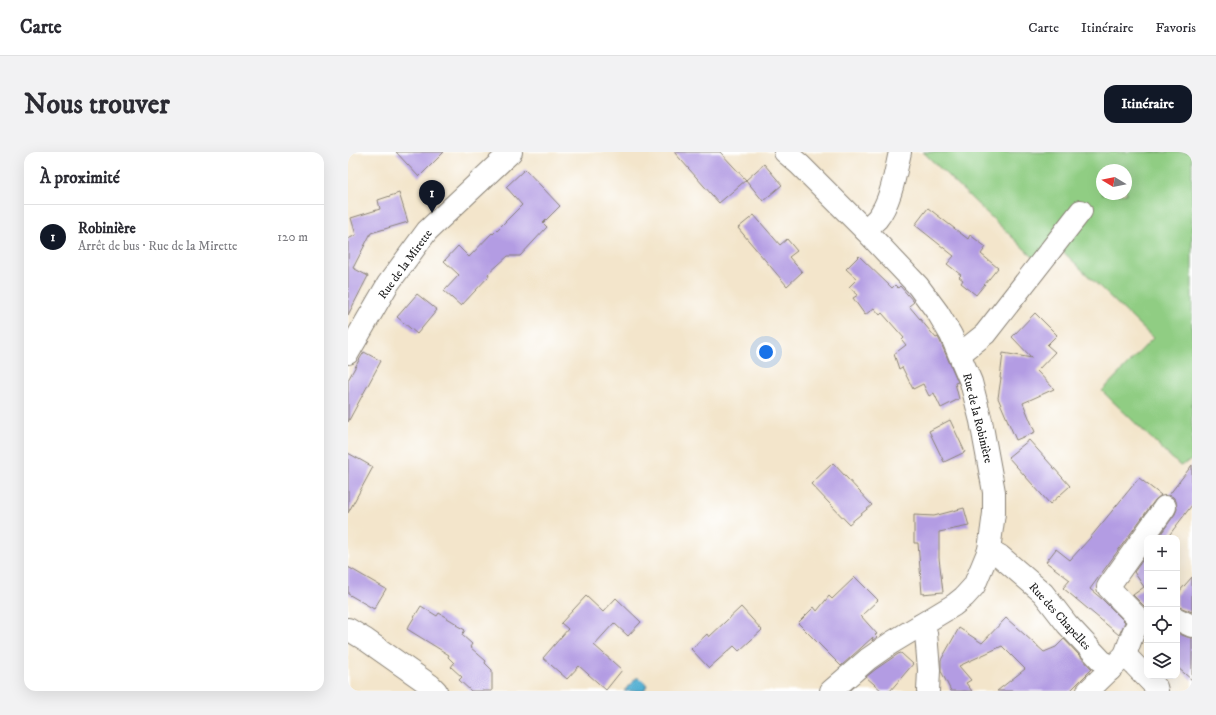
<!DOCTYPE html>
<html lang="fr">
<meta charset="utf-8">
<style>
body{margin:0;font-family:"IM FELL DW Pica",serif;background:#f2f2f3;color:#2b2b33}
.controls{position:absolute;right:12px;bottom:12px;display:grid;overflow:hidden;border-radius:8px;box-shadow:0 4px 16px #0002}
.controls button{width:36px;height:36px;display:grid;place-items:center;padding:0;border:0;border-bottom:1px solid #e1e1e2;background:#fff;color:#2b2b33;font:20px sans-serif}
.compass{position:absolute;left:748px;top:12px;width:36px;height:36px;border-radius:50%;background:#fff;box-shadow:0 4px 16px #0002;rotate:280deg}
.you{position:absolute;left:418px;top:200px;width:14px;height:14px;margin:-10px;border:3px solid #fff;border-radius:50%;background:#1a73e8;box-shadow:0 0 0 6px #1a73e833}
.badge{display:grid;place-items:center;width:26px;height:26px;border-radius:50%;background:#111827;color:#fff;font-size:13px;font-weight:700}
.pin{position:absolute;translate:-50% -33px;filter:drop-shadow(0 1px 2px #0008)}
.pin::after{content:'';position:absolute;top:21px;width:14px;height:12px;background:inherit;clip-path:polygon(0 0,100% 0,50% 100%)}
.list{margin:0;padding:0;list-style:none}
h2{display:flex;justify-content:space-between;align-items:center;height:52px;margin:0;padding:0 16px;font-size:17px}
h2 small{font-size:13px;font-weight:400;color:#7c7c81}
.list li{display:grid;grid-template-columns:26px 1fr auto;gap:12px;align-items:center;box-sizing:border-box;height:64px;padding:0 16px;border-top:1px solid #e1e1e2}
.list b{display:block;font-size:15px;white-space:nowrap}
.list p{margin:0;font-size:13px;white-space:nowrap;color:#7c7c81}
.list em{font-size:13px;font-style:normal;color:#7c7c81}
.icon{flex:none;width:22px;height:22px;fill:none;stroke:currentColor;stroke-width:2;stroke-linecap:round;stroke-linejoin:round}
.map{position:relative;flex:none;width:844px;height:539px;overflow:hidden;border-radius:12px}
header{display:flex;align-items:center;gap:24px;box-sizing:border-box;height:56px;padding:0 20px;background:#fff;border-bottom:1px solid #e1e1e2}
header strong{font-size:19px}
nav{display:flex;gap:22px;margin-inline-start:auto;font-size:14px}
.intro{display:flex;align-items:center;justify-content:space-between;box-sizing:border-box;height:96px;padding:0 24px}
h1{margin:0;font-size:28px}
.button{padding:10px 18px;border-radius:12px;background:#111827;color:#fff;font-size:14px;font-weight:700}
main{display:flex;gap:24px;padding:0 24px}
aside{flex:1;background:#fff;border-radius:12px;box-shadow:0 4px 16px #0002}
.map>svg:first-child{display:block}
.green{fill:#90cd83;stroke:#567450;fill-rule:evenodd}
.water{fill:#55b0d3;stroke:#386678}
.building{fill:#b39ce3}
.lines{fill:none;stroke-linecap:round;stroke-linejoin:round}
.minor-casing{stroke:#888074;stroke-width:24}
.minor{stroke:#fff;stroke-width:22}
.labels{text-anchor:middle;stroke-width:3.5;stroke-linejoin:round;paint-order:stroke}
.street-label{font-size:12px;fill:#1c1c1c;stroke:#fff}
</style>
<header>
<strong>Carte</strong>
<nav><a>Carte</a><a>Itinéraire</a><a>Favoris</a></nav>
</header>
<div class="intro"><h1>Nous trouver</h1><a class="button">Itinéraire</a></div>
<main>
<aside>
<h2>À proximité<small></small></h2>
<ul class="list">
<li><span class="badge">1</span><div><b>Robinière</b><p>Arrêt de bus · Rue de la Mirette</p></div><em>120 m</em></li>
</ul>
</aside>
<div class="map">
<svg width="844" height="539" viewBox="0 0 844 539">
<rect width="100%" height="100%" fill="#fff"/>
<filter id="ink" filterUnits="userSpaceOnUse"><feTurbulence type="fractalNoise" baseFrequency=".025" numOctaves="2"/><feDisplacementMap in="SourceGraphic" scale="8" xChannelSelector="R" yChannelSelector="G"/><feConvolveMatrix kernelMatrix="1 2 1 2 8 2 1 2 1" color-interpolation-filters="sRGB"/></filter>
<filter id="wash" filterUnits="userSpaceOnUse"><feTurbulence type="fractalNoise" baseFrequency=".012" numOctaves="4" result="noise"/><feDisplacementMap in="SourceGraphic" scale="16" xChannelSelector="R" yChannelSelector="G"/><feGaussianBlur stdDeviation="0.9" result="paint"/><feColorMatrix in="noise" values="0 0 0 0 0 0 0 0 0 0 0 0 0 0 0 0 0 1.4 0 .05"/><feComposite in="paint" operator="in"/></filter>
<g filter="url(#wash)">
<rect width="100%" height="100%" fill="#f3e5cb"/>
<path class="green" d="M575,0H844V308L832,314L754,239L805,186L704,89L687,107ZM754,18H778V42H754Z"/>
<path class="water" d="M288,526C293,525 296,530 299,533L296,539H276Z"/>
<g id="blocks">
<g class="building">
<path d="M48,0H96L71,25Z"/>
<path d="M326,0H372L398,28L371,51Z"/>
<path d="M416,12L434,33L415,49L398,28Z"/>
<path d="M177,17L212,54L195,71L199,75L172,104H160L140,122L141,124L113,154L96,139L111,123L96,109L110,94L121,105L144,81L145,82L174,53L158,35Z"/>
<path d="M51,41L60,70L23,81L5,116L20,124L0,163V87L8,83L3,66L32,57L30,48Z"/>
<path d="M580,56L620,87L622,83L638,95L633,102L650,116L628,143L613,131L615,128L611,125L613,123L599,112L606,104L567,73Z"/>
<path d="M406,63L432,93L439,87L449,99L441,105L454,120L439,134L390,76Z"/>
<path d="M511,104L544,136L547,133L550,136L552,134L566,150L561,154L588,186L590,185L592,189L610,230L607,231L611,247L593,256L586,241L581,244L575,232L565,237L554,215L551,217L546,202L558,193L554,188L556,186L534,161L532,163L526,156L517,163L505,146L510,143L501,135L509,127L498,117Z"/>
<path d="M69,142L89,158L69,182L49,165Z"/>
<path d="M687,161L709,183L699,193L707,200L689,219L706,237L675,251L687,280L668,288L650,246L653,226H652L655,201L684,206L664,185Z"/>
<path d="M16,200L33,209L0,270V228L10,210Z"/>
<path d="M602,268L617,300L596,310L581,279Z"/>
<path d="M681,288L722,334L702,352L660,305Z"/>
<path d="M0,301L25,315L0,361Z"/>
<path d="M485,311L524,353L501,372L463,332Z"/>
<path d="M844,313V353L819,386H810L827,362L829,357L828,349L825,345L821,343Z"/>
<path d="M791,326L813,343L807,348L742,437L754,447L777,470L771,483L715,436L722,428L698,410L708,397L722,408L742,386Z"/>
<path d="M616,356L621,374L591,380V406L595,440L574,442L570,391H566V363L586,364Z"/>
<path d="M799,402V457L785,443L796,435L786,420Z"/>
<path d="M0,415L38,437L26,457L0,442Z"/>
<path d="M507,425L530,448L513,464L529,482L527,483L529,485L524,489L525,485L493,514L450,471L466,455L469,459L481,444L484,447Z"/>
<path d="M844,425V460L834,456L829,455V442Z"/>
<path d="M238,444L255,460L268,446L293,470L280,484L266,471L246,493L274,518L258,538L231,514L219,527L195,506L220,477L213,471Z"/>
<path d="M73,454L89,464L91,461L109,472L108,473L117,478L114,483L124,492L122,495L138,509L137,511L144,518V539H123L111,528L114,525L103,515L106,511L100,505L101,503L59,477Z"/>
<path d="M393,455L414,478L391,499L386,494L361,516L343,497L359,482L361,485Z"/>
<path d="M658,466L696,500L708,495L716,487L744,517L722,539H649L677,517L654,494L611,514L623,528L618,531L624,539H603L593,519V508L611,476L634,491Z"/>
<path d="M829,481L839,485L844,486V528L829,515Z"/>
<path d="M553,501L565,512L542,539H534L518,525L528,517L550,502Z"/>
</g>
</g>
</g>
<g filter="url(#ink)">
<use href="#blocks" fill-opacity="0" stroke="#888074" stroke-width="1"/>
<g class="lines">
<defs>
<g id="minor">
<path d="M437,0L452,13L517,78L570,134L590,161L603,183L623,230L633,269L646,340V361L641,398L626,434L616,445L606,453L543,491L520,507L483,539"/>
<path d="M517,78C521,74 525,71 529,67C543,50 547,22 552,0"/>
<path d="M0,201L40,132L79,79L163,0"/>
<path d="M612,202L637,182L733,59"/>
<path d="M641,398L652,404L695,441L719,472L762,518"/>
<path d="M829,467L844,474"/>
<path d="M573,473L578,481L581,518L580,539"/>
<path d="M0,477L18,488L82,533L88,539"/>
<path d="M777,503L785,481L792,468L760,435L817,355"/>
<path d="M740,539L777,503L808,535L809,539"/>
</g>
</defs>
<use href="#minor" class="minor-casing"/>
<use href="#minor" class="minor"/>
</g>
</g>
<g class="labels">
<g class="street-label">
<text transform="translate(57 112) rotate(-54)" y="4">Rue de la Mirette</text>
<text transform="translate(630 266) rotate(76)" y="4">Rue de la Robinière</text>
<text transform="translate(712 464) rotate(48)" y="4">Rue des Chapelles</text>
</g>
</g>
</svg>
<div class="controls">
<button>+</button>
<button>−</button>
<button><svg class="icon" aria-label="locate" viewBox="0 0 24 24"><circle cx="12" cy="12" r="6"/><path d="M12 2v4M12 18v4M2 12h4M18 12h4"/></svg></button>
<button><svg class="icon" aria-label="layers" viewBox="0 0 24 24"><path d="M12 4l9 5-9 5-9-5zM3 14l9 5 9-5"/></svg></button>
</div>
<svg class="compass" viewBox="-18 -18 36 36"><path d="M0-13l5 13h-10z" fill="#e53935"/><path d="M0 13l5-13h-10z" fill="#7c7c81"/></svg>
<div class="you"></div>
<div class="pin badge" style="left:84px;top:61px">1</div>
</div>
</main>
